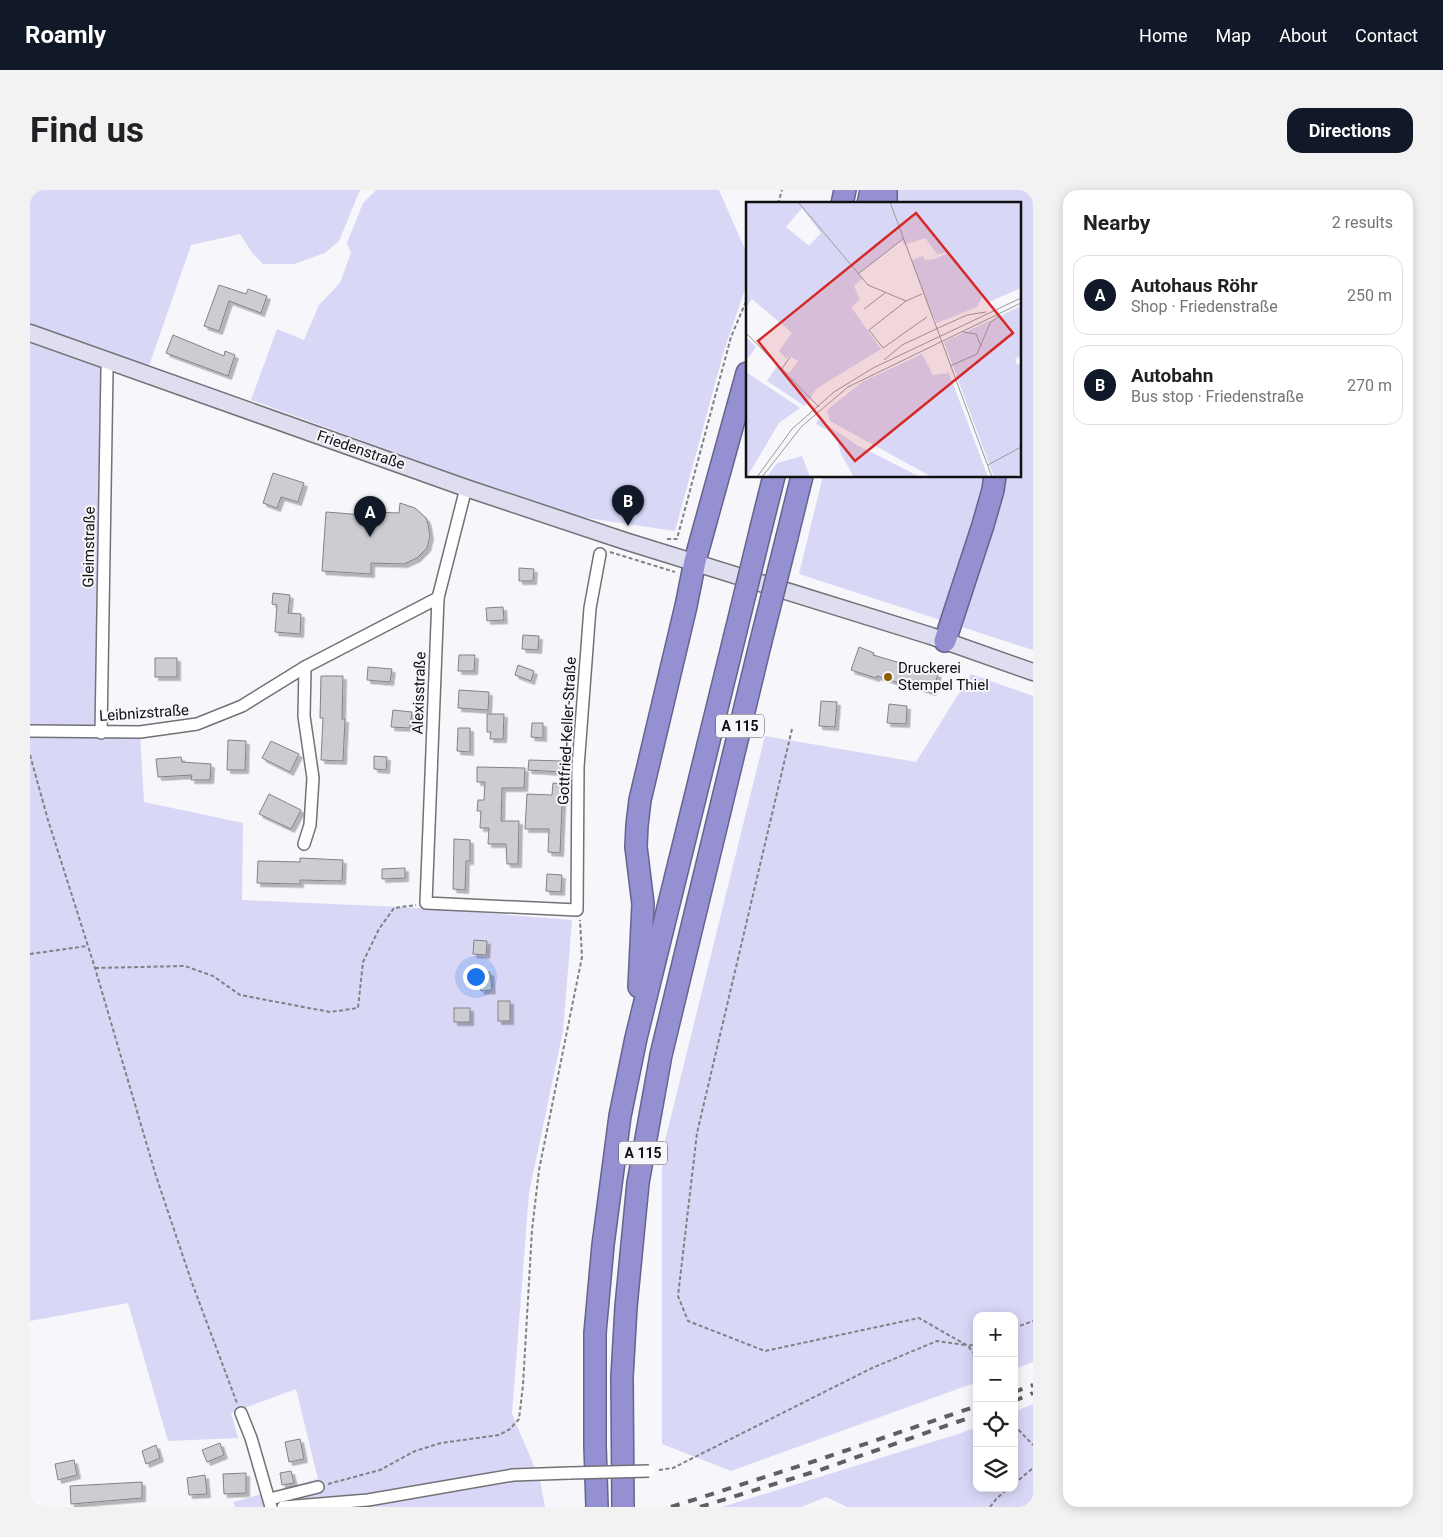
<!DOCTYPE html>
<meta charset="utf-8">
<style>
body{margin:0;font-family:Roboto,sans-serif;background:#f2f2f2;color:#202124}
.controls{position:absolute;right:15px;bottom:15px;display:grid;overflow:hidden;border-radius:10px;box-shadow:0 2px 12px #0003}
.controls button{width:45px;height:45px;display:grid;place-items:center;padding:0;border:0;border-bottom:1px solid #e0e0e0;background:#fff;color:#202124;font:25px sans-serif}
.you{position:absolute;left:445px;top:786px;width:18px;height:18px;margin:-12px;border:4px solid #fff;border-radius:50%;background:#1a73e8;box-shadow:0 0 0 8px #1a73e833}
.badge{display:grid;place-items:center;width:32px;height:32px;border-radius:50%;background:#111827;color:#fff;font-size:16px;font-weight:700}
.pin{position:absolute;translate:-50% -41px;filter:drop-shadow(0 1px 2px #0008)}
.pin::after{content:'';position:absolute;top:26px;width:18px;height:15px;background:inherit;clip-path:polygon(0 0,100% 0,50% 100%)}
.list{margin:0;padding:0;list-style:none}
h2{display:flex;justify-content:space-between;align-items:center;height:65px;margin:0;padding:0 20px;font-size:21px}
h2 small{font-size:16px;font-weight:400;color:#757577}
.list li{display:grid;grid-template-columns:32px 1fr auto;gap:15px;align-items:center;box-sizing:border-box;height:80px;margin:0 10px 10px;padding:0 10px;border:1px solid #e0e0e0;border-radius:15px}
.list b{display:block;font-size:19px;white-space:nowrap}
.list p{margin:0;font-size:16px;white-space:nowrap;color:#757577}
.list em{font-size:16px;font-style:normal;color:#757577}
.icon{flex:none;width:28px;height:28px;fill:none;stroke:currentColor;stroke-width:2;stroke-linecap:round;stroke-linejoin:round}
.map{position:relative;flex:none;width:1003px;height:1317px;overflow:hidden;border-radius:15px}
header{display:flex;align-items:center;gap:30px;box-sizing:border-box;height:70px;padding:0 25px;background:#111827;color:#fff}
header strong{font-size:24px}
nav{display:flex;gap:28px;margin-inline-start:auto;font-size:18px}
.intro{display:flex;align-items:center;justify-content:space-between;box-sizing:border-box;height:120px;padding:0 30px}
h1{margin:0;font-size:35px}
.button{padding:12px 22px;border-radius:15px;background:#111827;color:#fff;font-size:18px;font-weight:700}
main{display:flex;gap:30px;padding:0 30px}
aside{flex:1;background:#fff;border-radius:15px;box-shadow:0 2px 12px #0003}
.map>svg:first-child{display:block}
.green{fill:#d8d7f6}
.building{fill:#ccccd1;stroke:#828287;filter:url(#shadow)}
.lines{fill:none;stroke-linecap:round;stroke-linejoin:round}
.street-casing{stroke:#727276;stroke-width:14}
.secondary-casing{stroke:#727276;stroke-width:19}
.highway-casing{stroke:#66638e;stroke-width:24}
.path{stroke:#818184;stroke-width:2;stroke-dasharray:4 2.5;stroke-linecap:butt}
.street{stroke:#fff;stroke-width:11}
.secondary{stroke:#dfdef1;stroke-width:16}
.highway{stroke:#9590d1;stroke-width:21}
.rail{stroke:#5f5f62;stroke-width:4;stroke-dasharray:9 9;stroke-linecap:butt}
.street-bridge-casing{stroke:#727276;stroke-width:14;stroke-linecap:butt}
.highway-bridge-casing{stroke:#66638e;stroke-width:24;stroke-linecap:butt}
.street-bridge{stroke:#fff;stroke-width:11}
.highway-bridge{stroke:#9590d1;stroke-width:21}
.poi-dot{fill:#895d00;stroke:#f6f6fb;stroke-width:2}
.labels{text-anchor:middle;stroke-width:4;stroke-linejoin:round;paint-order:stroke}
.shield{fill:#f6f6fb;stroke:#555557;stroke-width:1}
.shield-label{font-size:14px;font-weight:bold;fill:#101011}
.street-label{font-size:15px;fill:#101011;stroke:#f6f6fb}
.poi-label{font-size:15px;fill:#101011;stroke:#f6f6fb;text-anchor:start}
.inset-road{fill:none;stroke:#9a9a9d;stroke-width:1}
.view{fill:#d62828;fill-opacity:0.15;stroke:#d62828;stroke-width:2.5}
.inset-edge{fill:none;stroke:#101011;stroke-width:2.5}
</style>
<header>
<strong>Roamly</strong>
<nav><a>Home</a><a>Map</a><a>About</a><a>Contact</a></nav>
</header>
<div class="intro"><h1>Find us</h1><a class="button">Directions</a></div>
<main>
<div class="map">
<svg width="1003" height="1317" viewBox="0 0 1003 1317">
<defs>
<filter id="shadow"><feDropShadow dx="3.5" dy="3.5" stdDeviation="0" flood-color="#0004"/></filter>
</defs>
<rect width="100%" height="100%" fill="#f6f6fb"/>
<g class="green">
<path d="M0,0H330L309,51L295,63L264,74H233L223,64L210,44L161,55L113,193L77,180L71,542H110L114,612L213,633L212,710L391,718L542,730L533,841L499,1003L482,1224L510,1290L515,1317H205L203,1312L288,1289L266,1199L201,1223L208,1248L138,1251L98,1113L0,1131Z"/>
<path d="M346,0H689L717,64V93L694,161L645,341L537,325L221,210L247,139L274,150L289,115L310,93L321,63L317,53L333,13Z"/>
<path d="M864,0H1003V460L769,384L793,286H989V14H860Z"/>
<path d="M941,484L1003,506V1172L984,1179V1126H947V1192L701,1281L632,1254V963L735,546L886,572Z"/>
<path d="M1003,1214V1317H817L796,1307L771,1317H692L928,1244L947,1237V1298H984V1222Z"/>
</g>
<g class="building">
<path d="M189,95L216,104L218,99L237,106L231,123L199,111L189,141L174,136Z"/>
<path d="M143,145L194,166L195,161L205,165L198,186L136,163Z"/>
<path d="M243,283L274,293L268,312L251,307L247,318L233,313Z"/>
<path d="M335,311L344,312V322L369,323L370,313L385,318L396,328L398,334L400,346L397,358L387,368L374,374L341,373V384L292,381L296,322L334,325Z"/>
<path d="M489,378L504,379L503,391H489Z"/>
<path d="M243,403L260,405L258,423L271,424L270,444L245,442L247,415L242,414Z"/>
<path d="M473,417L474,430L457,431L456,418Z"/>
<path d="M493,445L509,446L508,460L492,459Z"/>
<path d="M829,457L844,463L843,465L908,484L902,502L869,491V493L847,486L846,488L821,480Z"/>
<path d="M429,465H445L444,481H428Z"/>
<rect x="125" y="468" width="22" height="19"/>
<path d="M488,475L504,481L501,491L485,485Z"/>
<path d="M338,477L362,479L360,492L337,490Z"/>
<path d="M291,486H313L312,529H315L313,571L291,570L293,528H290Z"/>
<path d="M429,500L459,502L458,520L428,518Z"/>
<path d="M791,511L807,512L805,537L789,536Z"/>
<path d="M859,514L877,516L876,534L857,533Z"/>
<path d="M363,520L382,522L380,538L361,537Z"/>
<path d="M457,524H474L473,549H460L461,542H457Z"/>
<path d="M502,533H513V548L501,547Z"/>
<path d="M428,538H440V562L427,561Z"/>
<path d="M198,550L216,551L215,580H197Z"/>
<path d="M241,551L269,564L260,582L232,568Z"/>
<path d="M344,566L357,567L356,580L344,579Z"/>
<path d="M151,567L152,572L181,574L180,590H161L162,585L128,587L126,569Z"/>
<path d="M499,570L532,571L531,582L498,580Z"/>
<path d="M447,577L495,578L494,598H472L471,631H489L488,674H477L476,654H458L459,638H450L451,621H447L448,610H454L455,592H447Z"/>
<path d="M523,593L533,594L530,663L518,662L519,639H495L497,604L522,605Z"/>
<path d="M239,604L271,620L261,639L229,624Z"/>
<path d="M424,649L440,650V671H436L435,700L423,699Z"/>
<path d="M270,668L313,670L312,691L270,690V694L227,693L228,671L270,672Z"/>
<path d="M375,678V688L352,689V679Z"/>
<path d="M517,684L532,685L531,702L516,701Z"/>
<path d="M444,750L457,751L456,765L443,764Z"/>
<path d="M460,782L462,800L451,801L450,796H448L447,783Z"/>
<rect x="468" y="811" width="12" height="20"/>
<rect x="424" y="818" width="16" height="14"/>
<path d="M270,1249L274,1269L259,1272L255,1252Z"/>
<path d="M190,1253L194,1265L177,1272L172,1260Z"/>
<path d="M126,1255L130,1268L116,1274L112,1261Z"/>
<path d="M44,1270L47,1285L28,1290L25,1274Z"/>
<path d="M261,1281L264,1293L252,1295L250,1283Z"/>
<path d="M216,1283V1303L194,1304L193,1284Z"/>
<path d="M175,1285L177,1304L159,1305L157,1288Z"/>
<path d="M112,1292V1308L41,1314L40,1296Z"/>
</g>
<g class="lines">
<defs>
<g id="street">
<path d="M436,298L408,408L396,713L547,720L548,577L560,418L570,364"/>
<path d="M0,541L110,542L167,534L212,516L275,477L408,408"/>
<path d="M71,543L77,180L78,171"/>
<path d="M274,654L280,635L283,588L274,526L275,477"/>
<path d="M211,1223L221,1248L241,1317"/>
<path d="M240,1309L288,1297"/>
<path d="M253,1317L338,1310L483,1285L540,1283"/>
</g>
<path id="secondary" d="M0,143L436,298L595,351L901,446L1003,482"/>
<g id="highway">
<path d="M812,14L815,0"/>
<path d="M838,14L841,0"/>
<path d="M856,14V0"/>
<path d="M731,338L744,286"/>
<path d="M757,347L772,286"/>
<path d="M915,451L953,335L963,300L965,286"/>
<path d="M609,797L613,714L606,657L607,635L610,610L656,416L665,371L717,183"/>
<path d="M567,1317L565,1255V1143L573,1055L590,926L606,848L704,449"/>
<path d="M593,1317L592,1187L596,1117L608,993L631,865L730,455"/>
</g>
</defs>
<use href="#street" class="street-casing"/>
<use href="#secondary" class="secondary-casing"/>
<use href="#highway" class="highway-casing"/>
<g class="path">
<path d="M748,14L752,0"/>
<path d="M637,349H647L701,147L717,109"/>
<path d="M580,362L645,382"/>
<path d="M762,539L667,943L648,1106L658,1131L735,1161L889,1128L938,1156L947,1167"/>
<path d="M0,565L18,630L65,778L126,986L162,1093L207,1213"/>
<path d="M0,764L57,756"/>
<path d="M65,778L155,776L183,786L210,805L300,822L328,818L333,772L349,739L364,718L386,715"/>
<path d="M984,1138L1003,1131"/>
<path d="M939,1156L947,1153"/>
<path d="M984,1235L1003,1255"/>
<path d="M629,1280L643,1278L842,1178L907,1151L935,1155"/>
<path d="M298,1294L350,1280L385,1261L411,1253L469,1245L480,1239L489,1229L493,1195L502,1040L509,980L552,767L550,730"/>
<path d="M984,1294L1003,1278"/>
<path d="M960,1317L967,1308L979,1298"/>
</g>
<use href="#street" class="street"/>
<use href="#secondary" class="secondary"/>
<use href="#highway" class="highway"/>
<g class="rail">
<path d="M984,1202L1003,1195"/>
<path d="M984,1211L1003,1203"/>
<path d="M641,1317L785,1271L947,1216"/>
<path d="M670,1317L790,1280L947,1225"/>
</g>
<defs>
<path id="street-bridge" d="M540,1283L619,1281"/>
<g id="highway-bridge">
<path d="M704,449L731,338"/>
<path d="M730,455L757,347"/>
</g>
</defs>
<use href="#street-bridge" class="street-bridge-casing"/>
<use href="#highway-bridge" class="highway-bridge-casing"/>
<use href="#street-bridge" class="street-bridge"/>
<use href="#highway-bridge" class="highway-bridge"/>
</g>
<circle class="poi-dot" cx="858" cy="487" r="5"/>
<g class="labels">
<g class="shield">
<rect x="686" y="524.5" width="48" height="23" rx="4"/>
<rect x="589" y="951.5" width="48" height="23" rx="4"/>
</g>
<g class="shield-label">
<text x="710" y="541">A 115</text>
<text x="613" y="968">A 115</text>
</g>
<g class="street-label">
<text transform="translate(331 260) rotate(19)" y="5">Friedenstraße</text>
<text transform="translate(59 357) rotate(-89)" y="5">Gleimstraße</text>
<text transform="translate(389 503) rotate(-88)" y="5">Alexisstraße</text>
<text transform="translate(114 523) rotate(-4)" y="5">Leibnizstraße</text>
<text transform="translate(537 541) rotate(-87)" y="5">Gottfried-Keller-Straße</text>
</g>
<g class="poi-label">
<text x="868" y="483">Druckerei<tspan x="868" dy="17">Stempel Thiel</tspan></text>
</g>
</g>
<g transform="translate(716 12)">
<rect width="275" height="275" fill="#f6f6fb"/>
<path d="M0,0H275V86L243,100L237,93L231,105L191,121L183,107L166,58L177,54L179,58L189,57L204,50L191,52L179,36L158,43L156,38L112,72L116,77L108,84L114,98L105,105L135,147L70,187L59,204L21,179L32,163L43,171L52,159L43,154L40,157L33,149L46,131L6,97L0,106ZM56,6L75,31L63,44L40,25ZM275,104V154L269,157L271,163L275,161V271L269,275H248L198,140ZM0,135L10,145L0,159ZM176,152L187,173L203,171L242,275H186L84,219L81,208L116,180ZM0,170L54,206L33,221L1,275ZM72,217L111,243L174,275H108L95,252L90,233L70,222ZM56,254L64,275H21L31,261Z" fill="#d8d7f6" fill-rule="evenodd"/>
<path class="inset-road" d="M52,0L122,83L160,99M144,0L246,275M112,72L157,37M176,92L160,99L123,128L137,146L181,115M118,107L139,91M217,130L230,132L235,144M0,131L73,205M138,158L156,143L190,127L221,113L240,110M204,164L231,152L244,121L254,113M35,168L44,155M242,263L275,245M11,275L46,227L88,190L127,166L275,96M16,275L56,224L102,185L275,101"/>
<path class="view" d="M170,11L267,131L109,259L12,139Z"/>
<rect width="275" height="275" class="inset-edge"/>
</g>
</svg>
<div class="controls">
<button>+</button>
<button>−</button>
<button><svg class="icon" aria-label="locate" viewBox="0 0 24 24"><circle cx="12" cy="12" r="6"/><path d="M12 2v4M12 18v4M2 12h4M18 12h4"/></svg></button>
<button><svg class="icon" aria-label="layers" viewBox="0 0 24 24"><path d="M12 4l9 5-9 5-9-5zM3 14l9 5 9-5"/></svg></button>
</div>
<div class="you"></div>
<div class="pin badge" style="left:340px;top:347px">A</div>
<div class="pin badge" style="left:598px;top:336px">B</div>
</div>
<aside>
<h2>Nearby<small>2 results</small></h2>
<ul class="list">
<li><span class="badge">A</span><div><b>Autohaus Röhr</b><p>Shop · Friedenstraße</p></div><em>250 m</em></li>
<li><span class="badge">B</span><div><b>Autobahn</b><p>Bus stop · Friedenstraße</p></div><em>270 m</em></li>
</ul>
</aside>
</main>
